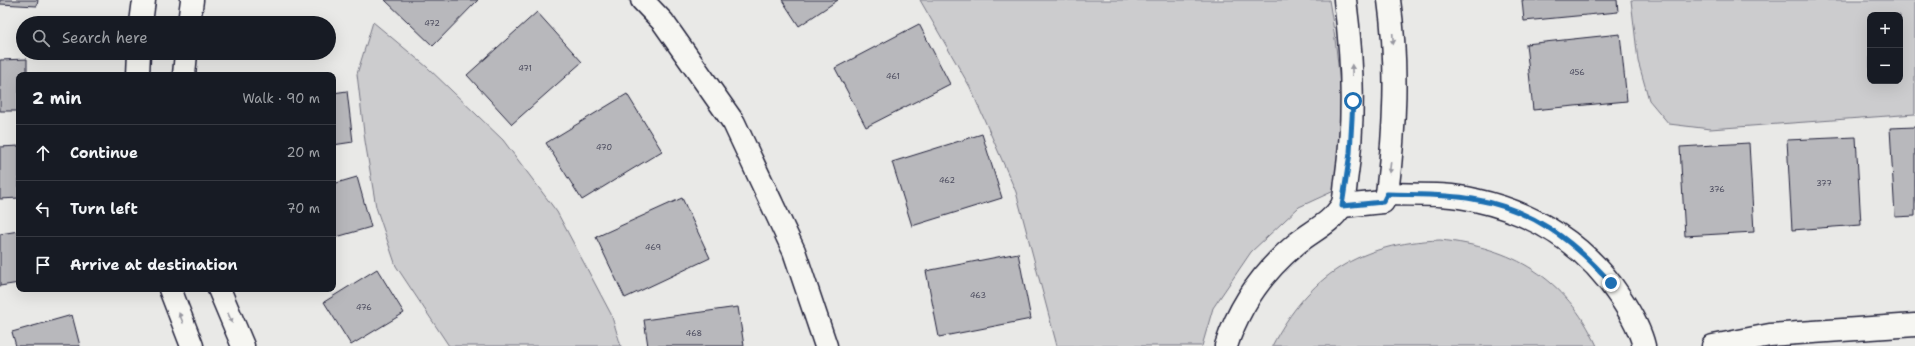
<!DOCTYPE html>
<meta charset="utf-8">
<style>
body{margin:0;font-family:"Shantell Sans",sans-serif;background:#242831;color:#f1f3f6}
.controls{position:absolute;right:12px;top:12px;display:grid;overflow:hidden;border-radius:8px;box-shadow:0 4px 16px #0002}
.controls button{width:36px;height:36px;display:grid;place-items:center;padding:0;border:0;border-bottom:1px solid #363941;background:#171b24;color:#f1f3f6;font:20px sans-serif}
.stop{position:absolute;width:12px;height:12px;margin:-9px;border:3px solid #1f6fb2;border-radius:50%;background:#fff}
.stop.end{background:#1f6fb2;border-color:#fff;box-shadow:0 1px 4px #0008}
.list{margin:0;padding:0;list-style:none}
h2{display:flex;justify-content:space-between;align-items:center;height:52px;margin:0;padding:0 16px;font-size:17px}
h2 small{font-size:13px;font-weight:400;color:#9ea1a6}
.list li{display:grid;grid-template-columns:26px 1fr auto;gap:12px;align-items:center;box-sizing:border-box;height:56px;padding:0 16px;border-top:1px solid #363941}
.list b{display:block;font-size:15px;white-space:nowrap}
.list em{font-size:13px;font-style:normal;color:#9ea1a6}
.icon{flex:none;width:22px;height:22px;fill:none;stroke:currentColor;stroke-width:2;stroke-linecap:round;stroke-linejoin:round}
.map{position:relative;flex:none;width:1915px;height:346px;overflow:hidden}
.search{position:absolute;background:#171b24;box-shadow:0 4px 16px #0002;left:16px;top:16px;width:320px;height:44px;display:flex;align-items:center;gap:10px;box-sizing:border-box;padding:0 14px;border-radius:22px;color:#9ea1a6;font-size:15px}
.panel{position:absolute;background:#171b24;box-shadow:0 4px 16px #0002;left:16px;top:72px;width:320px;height:220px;border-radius:8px}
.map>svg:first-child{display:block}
.green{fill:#ccccce;stroke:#777784;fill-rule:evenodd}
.building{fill:#b8b8bc;stroke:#22223b}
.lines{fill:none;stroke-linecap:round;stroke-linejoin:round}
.street-casing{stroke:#22223b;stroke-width:25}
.street{stroke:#f6f6f2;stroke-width:22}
.oneway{fill:#9797a0}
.route{stroke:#1f6fb2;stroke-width:5}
.labels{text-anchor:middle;stroke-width:3;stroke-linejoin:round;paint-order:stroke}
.number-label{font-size:8px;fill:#48485b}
</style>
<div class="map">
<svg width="1915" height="346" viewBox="0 0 1915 346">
<rect width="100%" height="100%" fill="#e9e9e7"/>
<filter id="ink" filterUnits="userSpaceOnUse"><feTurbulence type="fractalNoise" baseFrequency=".025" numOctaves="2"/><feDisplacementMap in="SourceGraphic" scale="8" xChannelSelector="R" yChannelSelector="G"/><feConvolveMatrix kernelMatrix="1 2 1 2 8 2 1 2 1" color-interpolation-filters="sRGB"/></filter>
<g filter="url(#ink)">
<g class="green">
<path d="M920,0H1329C1340,61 1343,123 1347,185L1299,207L1251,252L1213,308L1202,346H1057L1016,192L970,87Z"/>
<path d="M1631,0H1915V114L1710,129L1669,124L1649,100L1638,61ZM1870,15H1900V81H1870Z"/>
<path d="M373,22L427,67L503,140L557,212L611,314L621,346H449L396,266L376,207L365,141L357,74Z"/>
<path d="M1440,240C1512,247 1566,278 1597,346H1272C1309,275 1360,243 1440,240Z"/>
</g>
<g class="building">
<path d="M0,0H38L37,6L0,4Z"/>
<path d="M385,0H478L433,46Z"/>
<path d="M782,0H838L799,26Z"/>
<path d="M1522,0H1617L1618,12L1524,21Z"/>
<path d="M537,12L582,62L512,124L467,75Z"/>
<path d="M919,24L950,84L866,127L835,68Z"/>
<path d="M1620,34L1627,101L1533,110L1526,44Z"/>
<path d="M27,59V75H19V111H0V60Z"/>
<path d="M347,91L353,142L333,145V93Z"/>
<path d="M627,94L662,151L582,200L546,143Z"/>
<path d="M1915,127V216L1895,217L1890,128Z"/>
<path d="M982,134L1002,198L912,226L892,162Z"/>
<path d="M1856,137L1861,225L1792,230L1787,140Z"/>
<path d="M1749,143L1754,232L1685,236L1680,147Z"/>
<path d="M19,146V198L0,199V147Z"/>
<path d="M357,177L371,227L333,238V184Z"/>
<path d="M682,198L710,258L625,298L596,237Z"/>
<path d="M19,231V283L0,286V234Z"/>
<path d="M1018,253L1031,319L939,337L926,271Z"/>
<path d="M377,269L404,313L351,345L324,302Z"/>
<path d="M738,307L744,346H648L644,320Z"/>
<path d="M72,315L80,346H16L12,332Z"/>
</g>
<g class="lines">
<defs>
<g id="street">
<path d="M642,0L663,22L734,123L794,251L826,346"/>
<path d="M141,23L144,0"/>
<path d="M189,23L192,0"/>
<path d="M138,75L139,53"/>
<path d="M184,75L186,53"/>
<path d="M1387,194C1395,128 1398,65 1389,0"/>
<path d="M1342,206L1383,202L1387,194C1416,195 1447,193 1475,200C1535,213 1586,245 1620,297C1630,312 1640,329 1644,346"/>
<path d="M170,289L192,346"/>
<path d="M219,289L243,346"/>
<path d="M1226,346C1239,306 1263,272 1295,245C1310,232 1330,224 1341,207C1345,201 1345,188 1346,181C1355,120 1353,61 1345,0"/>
<path d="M1713,346L1770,335L1915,325"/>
</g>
</defs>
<use href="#street" class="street-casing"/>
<use href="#street" class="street"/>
</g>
<defs><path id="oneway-solid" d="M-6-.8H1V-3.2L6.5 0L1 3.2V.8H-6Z"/></defs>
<g class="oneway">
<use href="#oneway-solid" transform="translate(1393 39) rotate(87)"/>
<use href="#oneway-solid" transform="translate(1352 70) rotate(-92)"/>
<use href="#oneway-solid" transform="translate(1390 168) rotate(97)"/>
<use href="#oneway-solid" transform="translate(181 318) rotate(-112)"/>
<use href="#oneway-solid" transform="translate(230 318) rotate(67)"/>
</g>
</g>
<g class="lines" filter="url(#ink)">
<path class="route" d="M1353,101L1350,153L1342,206L1383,202L1387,194C1416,195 1445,194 1473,199C1532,209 1573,240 1611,283"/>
</g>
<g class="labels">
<g class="number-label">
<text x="432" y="26">472</text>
<text x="525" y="71">471</text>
<text x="1577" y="75">456</text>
<text x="893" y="79">461</text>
<text x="604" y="150">470</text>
<text x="947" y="183">462</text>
<text x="1824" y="186">377</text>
<text x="1717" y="192">376</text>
<text x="653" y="250">469</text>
<text x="978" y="298">463</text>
<text x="364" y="310">476</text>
<text x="694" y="336">468</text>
</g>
</g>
</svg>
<div class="controls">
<button>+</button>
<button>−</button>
</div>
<div class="stop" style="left:1353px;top:101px"></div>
<div class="stop end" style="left:1611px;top:283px"></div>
<div class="search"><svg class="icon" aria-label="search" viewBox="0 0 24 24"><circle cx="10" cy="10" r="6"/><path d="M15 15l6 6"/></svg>Search here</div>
<section class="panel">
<h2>2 min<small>Walk · 90 m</small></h2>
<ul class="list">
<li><svg class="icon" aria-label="ahead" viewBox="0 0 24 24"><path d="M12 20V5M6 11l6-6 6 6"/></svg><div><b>Continue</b></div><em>20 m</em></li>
<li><svg class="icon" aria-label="left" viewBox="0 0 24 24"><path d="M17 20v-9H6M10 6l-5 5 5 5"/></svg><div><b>Turn left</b></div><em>70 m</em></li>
<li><svg class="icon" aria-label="arrive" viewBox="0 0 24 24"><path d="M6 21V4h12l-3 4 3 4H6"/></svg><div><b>Arrive at destination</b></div></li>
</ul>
</section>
</div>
